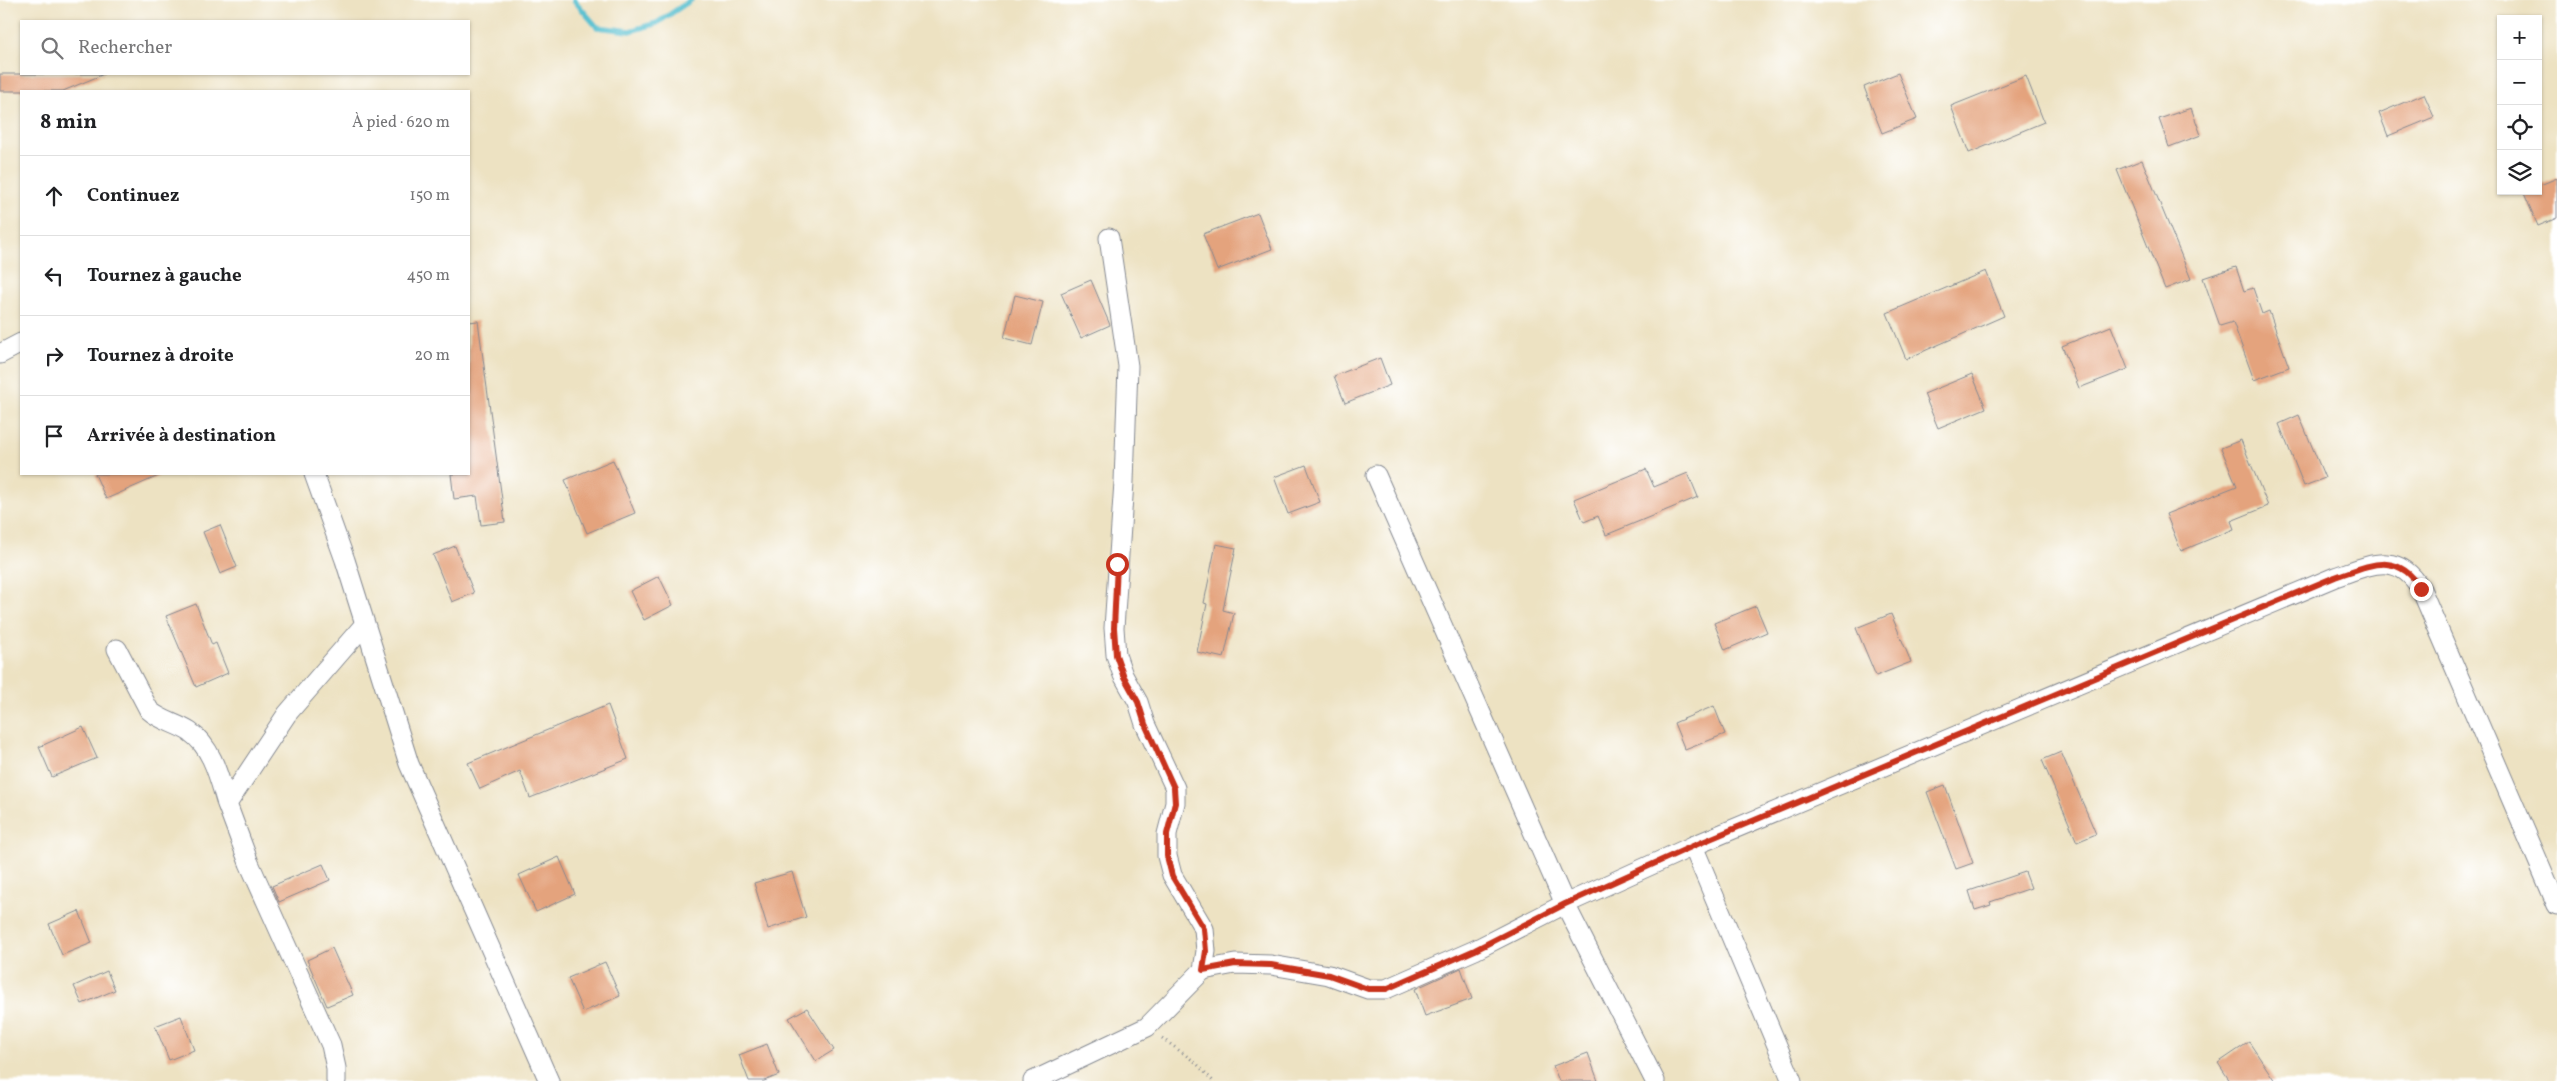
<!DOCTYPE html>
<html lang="fr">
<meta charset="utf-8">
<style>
body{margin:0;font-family:Vollkorn,serif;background:#f6f6f6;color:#202124}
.controls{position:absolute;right:15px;top:15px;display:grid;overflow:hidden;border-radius:0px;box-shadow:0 1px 4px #0004}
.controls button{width:45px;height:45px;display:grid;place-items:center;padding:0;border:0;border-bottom:1px solid #e0e0e0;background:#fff;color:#202124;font:25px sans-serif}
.stop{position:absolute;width:15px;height:15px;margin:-11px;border:4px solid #c8321e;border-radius:50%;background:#fff}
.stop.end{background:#c8321e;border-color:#fff;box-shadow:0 1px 5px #0008}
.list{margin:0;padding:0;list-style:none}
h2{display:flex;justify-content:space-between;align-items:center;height:65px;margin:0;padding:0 20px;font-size:21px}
h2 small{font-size:16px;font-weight:400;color:#757577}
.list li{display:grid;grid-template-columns:32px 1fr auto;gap:15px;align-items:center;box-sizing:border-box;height:80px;padding:0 20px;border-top:1px solid #e0e0e0}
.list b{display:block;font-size:19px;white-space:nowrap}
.list em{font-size:16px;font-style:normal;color:#757577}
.icon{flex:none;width:28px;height:28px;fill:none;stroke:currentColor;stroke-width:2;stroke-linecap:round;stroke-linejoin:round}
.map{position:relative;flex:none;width:2557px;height:1081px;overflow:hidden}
.search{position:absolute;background:#fff;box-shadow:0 1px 4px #0004;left:20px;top:20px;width:450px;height:55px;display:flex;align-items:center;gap:12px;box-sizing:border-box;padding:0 18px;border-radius:0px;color:#757577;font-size:19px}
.panel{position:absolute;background:#fff;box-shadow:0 1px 4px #0004;left:20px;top:90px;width:450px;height:385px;border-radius:0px}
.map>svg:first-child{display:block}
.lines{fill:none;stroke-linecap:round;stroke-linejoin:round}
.stream{stroke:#53bece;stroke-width:5.5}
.building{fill:#e4a37d}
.street-casing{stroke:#848890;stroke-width:21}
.path{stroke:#848890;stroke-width:3;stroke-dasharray:1 4;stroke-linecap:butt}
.street{stroke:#fff;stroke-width:19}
.route{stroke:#c8321e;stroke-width:6}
</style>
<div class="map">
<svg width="2557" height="1081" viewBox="0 0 2557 1081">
<rect width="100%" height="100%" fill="#fff"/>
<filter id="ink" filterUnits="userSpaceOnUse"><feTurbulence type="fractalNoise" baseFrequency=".02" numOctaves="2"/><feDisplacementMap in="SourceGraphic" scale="10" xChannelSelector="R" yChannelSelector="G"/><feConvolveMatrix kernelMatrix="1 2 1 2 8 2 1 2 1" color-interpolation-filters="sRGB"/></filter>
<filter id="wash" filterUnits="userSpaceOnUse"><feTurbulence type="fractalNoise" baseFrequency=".0096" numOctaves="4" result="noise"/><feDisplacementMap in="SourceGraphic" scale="20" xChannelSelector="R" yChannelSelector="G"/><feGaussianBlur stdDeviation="1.12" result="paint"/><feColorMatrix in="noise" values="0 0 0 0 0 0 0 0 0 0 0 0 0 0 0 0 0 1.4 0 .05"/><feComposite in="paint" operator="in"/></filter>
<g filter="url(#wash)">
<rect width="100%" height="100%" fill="#ede2c2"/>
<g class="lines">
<path class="stream" d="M574,0L597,27L630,31L657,23L691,0"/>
</g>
<g id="blocks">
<g class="building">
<path d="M1898,73L1917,119L1882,133L1864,87Z"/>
<path d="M0,74H104L63,91H0Z"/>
<path d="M2026,76L2044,122L1969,153L1951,106Z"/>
<path d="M2424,94L2434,117L2388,136L2379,113Z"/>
<path d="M2191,108L2201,135L2169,147L2159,119Z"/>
<path d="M2142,160L2191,279L2165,289L2117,170Z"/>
<path d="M2557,178V218L2538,226L2523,191H2538V186Z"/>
<path d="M1258,213L1272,249L1217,270L1203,234Z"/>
<path d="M2236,267L2244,291L2253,288L2262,314L2269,311L2289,367L2254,380L2233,322L2220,326L2203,278Z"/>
<path d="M1986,271L2004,316L1906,359L1887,313Z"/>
<path d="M1091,280L1110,325L1081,338L1061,293Z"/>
<path d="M1015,295L1043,302L1032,345L1004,338Z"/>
<path d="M478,321L505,522L481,525L477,496L454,499L451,474H469V322Z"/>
<path d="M2111,326L2128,369L2079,388L2062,346Z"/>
<path d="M1380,358L1390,385L1345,403L1334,376Z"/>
<path d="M1972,374L1986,408L1938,428L1924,394Z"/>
<path d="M2299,415L2325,478L2304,486L2279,424Z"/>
<path d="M2241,440L2268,506L2231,521L2234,529L2181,551L2166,514L2237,486L2221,448Z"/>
<path d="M613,460L635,513L587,533L565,480Z"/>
<path d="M1306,465L1320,502L1288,514L1274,477Z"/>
<path d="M1646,469L1654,487L1688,473L1698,497L1606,535L1598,516L1584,522L1574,499Z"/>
<path d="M95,474H163L106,499Z"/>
<path d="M220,525L237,567L220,574L203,532Z"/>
<path d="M1216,544L1236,548L1223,610L1234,613L1224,658L1197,652L1207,604L1204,603Z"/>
<path d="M455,546L474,593L452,602L433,555Z"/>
<path d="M659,576L673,605L644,620L630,591Z"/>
<path d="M196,604L212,645L216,643L228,673L196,687L166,616Z"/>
<path d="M1756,606L1767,632L1725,650L1714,623Z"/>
<path d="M1891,614L1911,662L1876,676L1856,628Z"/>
<path d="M608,705L628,759L530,798L520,771L480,789L468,763Z"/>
<path d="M1714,706L1725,734L1685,750L1674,723Z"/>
<path d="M83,727L97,758L52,777L39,747Z"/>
<path d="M2061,752L2096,834L2077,842L2042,760Z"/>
<path d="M1945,785L1973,863L1956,869L1927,792Z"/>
<path d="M559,857L575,894L536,912L519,875Z"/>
<path d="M323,864L330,880L279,902L272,886Z"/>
<path d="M792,872L806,917L768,929L754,883Z"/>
<path d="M2025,872L2031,888L1990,902L1991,905L1975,910L1969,891Z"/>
<path d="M79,911L92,943L62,955L49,924Z"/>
<path d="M332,948L353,995L327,1006L307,960Z"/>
<path d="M605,962L620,996L583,1012L568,978Z"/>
<path d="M1461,968L1472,999L1425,1016L1415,989Z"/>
<path d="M107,971L115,990L82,1004L74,986Z"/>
<path d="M807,1008L834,1050L816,1061L789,1018Z"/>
<path d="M181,1016L194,1050L169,1060L155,1026Z"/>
<path d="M2249,1042L2275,1081H2230L2218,1063Z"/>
<path d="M767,1044L779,1075L764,1081H749L739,1055Z"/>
<path d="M1588,1053L1598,1081H1559L1553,1066Z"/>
</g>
</g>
</g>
<g filter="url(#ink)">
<use href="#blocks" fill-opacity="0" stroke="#848890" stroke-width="1"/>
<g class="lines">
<defs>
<g id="street">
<path d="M0,354L21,343"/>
<path d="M314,474L345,560L409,764L549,1081"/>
<path d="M1376,475L1565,904L1655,1081"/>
<path d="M117,649L149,710C161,721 176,723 190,732C213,748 219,778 227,804"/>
<path d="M1693,846L1792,1081"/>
<path d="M1203,970L1235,964L1271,965L1329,975L1368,989H1386L1475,950L1565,904L1693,846L2335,577C2370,565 2398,550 2421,589L2557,905"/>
<path d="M336,1081V1068L331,1045L249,863L227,804L287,714L364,625"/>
<path d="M1033,1081L1147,1027L1203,970L1206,951L1204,929L1172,875L1167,856V834L1175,803V788L1145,724L1138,702L1123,675L1116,655L1114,628L1124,482L1128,366L1109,238"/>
</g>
</defs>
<use href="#street" class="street-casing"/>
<path class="path" d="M1162,1038L1195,1062L1213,1081"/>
<use href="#street" class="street"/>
</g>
</g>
<g class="lines" filter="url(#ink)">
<path class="route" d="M1117,564L1114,628L1116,655L1123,675L1138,702L1145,724L1174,788L1175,803L1167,834V856L1172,876L1204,929L1206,951L1203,970L1235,964L1271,965L1329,975L1368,989H1386L1475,950L1565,904L1693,846L2335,577C2370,565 2398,550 2421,589"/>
</g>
</svg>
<div class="controls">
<button>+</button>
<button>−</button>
<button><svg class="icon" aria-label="locate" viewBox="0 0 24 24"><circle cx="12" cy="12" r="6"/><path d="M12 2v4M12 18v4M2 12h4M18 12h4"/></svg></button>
<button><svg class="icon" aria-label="layers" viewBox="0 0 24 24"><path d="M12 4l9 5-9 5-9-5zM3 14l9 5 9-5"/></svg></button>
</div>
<div class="stop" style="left:1117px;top:564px"></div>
<div class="stop end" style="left:2421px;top:589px"></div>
<div class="search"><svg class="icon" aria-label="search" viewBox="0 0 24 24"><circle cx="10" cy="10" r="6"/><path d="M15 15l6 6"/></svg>Rechercher</div>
<section class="panel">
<h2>8 min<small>À pied · 620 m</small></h2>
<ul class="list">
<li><svg class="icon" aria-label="ahead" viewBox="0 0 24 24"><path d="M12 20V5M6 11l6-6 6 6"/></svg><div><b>Continuez</b></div><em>150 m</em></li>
<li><svg class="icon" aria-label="left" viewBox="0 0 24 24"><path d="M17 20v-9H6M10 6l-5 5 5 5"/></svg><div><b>Tournez à gauche</b></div><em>450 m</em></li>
<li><svg class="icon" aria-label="right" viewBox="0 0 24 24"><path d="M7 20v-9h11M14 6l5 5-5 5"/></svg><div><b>Tournez à droite</b></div><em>20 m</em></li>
<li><svg class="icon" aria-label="arrive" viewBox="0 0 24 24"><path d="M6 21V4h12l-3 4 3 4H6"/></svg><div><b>Arrivée à destination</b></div></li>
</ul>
</section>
</div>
